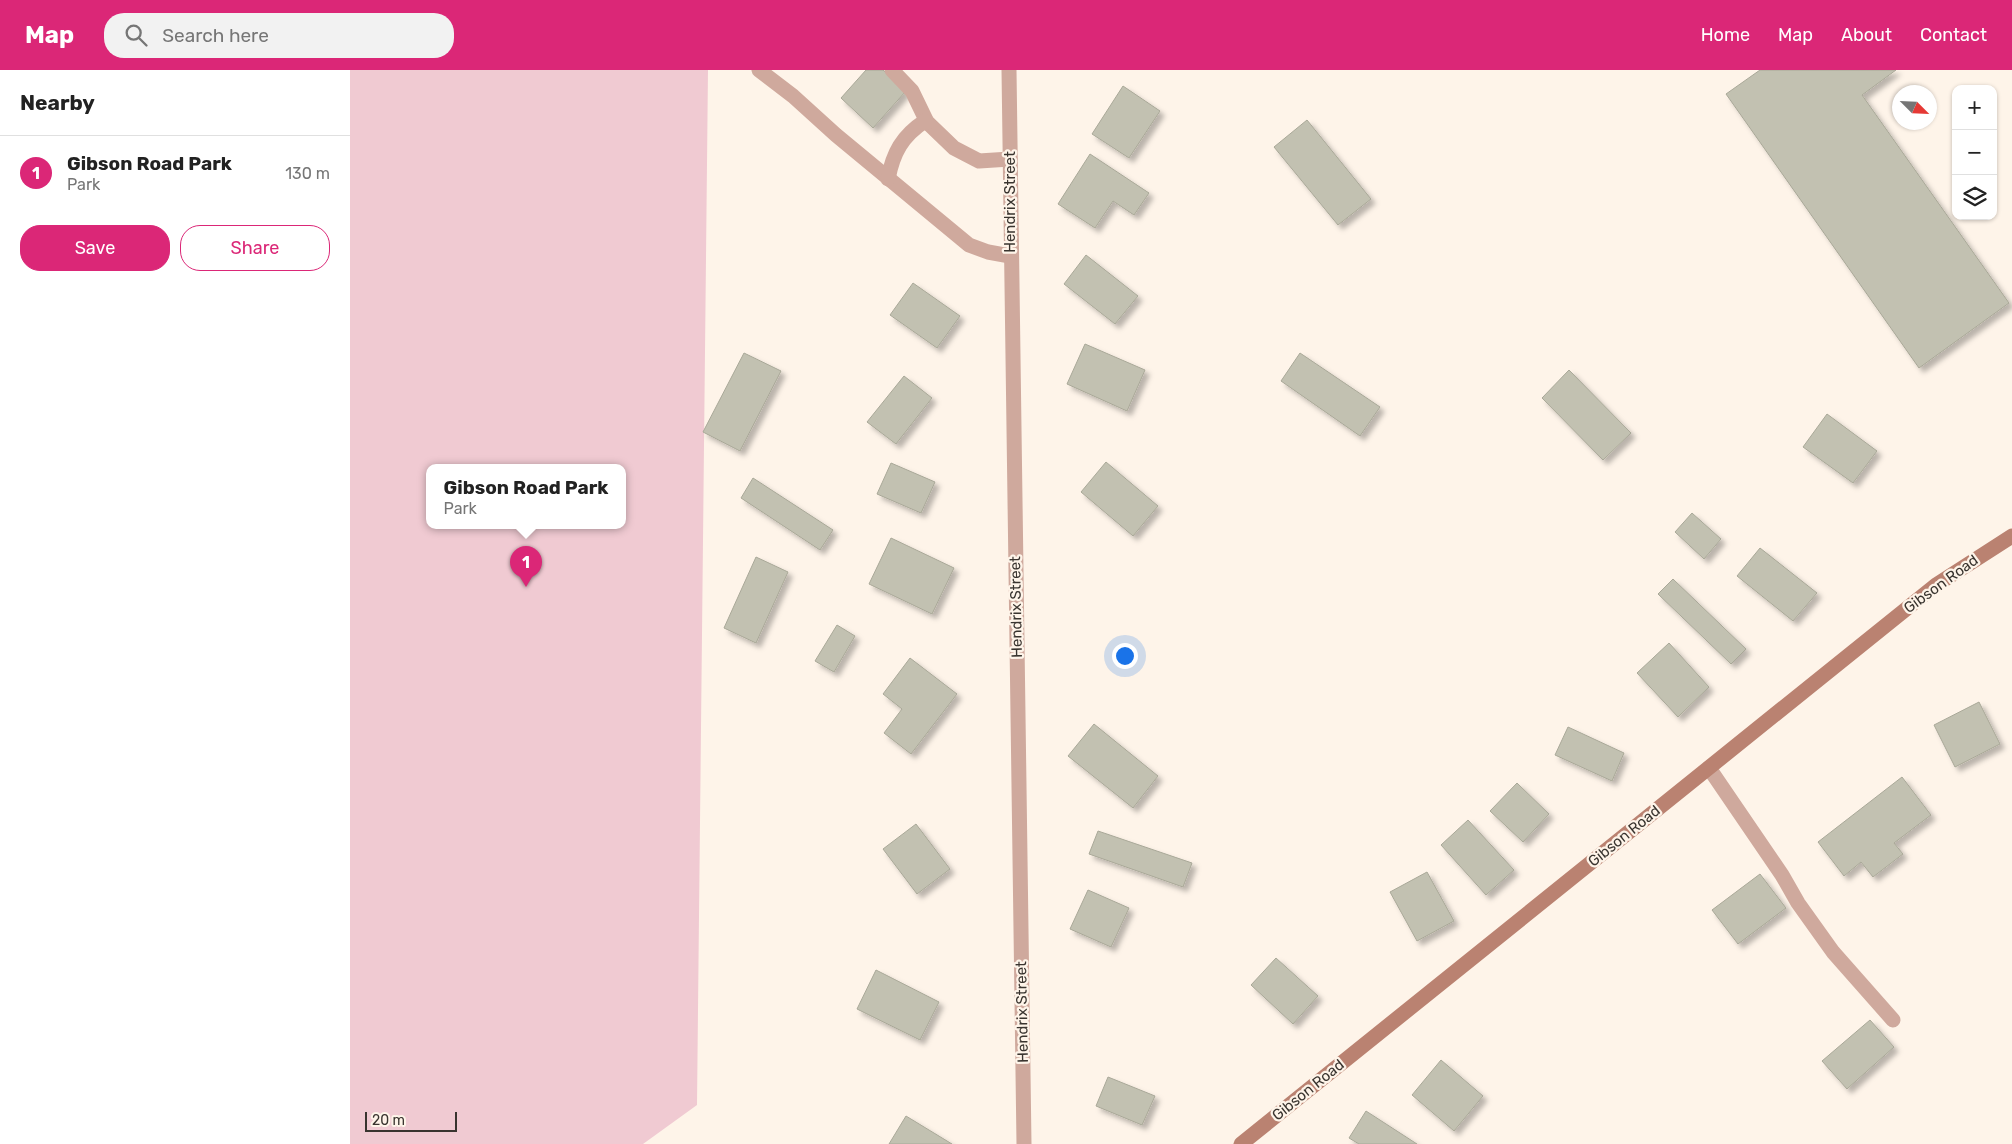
<!DOCTYPE html>
<meta charset="utf-8">
<style>
body{margin:0;font-family:Rubik,sans-serif;background:#f2f2f2;color:#222}
.controls{position:absolute;right:15px;top:15px;display:grid;overflow:hidden;border-radius:10px;box-shadow:0 1px 4px #0004}
.controls button{width:45px;height:45px;display:grid;place-items:center;padding:0;border:0;border-bottom:1px solid #e0e0e0;background:#fff;color:#222;font:25px sans-serif}
.compass{position:absolute;left:1542px;top:15px;width:45px;height:45px;border-radius:50%;background:#fff;box-shadow:0 1px 4px #0004;rotate:114deg}
.scale{position:absolute;left:15px;bottom:12px;width:92px;box-sizing:border-box;padding-left:5px;border:2px solid #39342f;border-top:0;font-size:14px;line-height:18px;white-space:nowrap;color:#39342f;-webkit-text-stroke:4px #fef4e9;paint-order:stroke}
.you{position:absolute;left:774px;top:585px;width:18px;height:18px;margin:-12px;border:4px solid #fff;border-radius:50%;background:#1a73e8;box-shadow:0 0 0 8px #1a73e833}
.badge{display:grid;place-items:center;width:32px;height:32px;border-radius:50%;background:#db2777;color:#fff;font-size:16px;font-weight:700}
.pin{position:absolute;translate:-50% -41px;filter:drop-shadow(0 1px 2px #0008)}
.pin::after{content:'';position:absolute;top:26px;width:18px;height:15px;background:inherit;clip-path:polygon(0 0,100% 0,50% 100%)}
.popup{position:absolute;left:76px;top:394px;width:200px;height:65px;box-sizing:border-box;display:grid;place-content:center;border-radius:10px;background:#fff;filter:drop-shadow(0 1px 4px #0005);font-size:16px;white-space:nowrap;color:#767676}
.popup b{font-size:19px;color:#222}
.popup::after{content:'';position:absolute;left:50%;top:100%;margin-left:-10px;border:10px solid transparent;border-top-color:#fff}
.list{margin:0;padding:0;list-style:none}
h2{display:flex;justify-content:space-between;align-items:center;height:65px;margin:0;padding:0 20px;font-size:21px}
h2 small{font-size:16px;font-weight:400;color:#767676}
.list li{display:grid;grid-template-columns:32px 1fr auto;gap:15px;align-items:center;box-sizing:border-box;height:75px;padding:0 20px;border-top:1px solid #e0e0e0}
.list b{display:block;font-size:19px;white-space:nowrap}
.list p{margin:0;font-size:16px;white-space:nowrap;color:#767676}
.list em{font-size:16px;font-style:normal;color:#767676}
.actions{display:flex;gap:10px;padding:15px 20px}
.actions a{flex:1;padding:11px 0;border:1px solid #db2777;border-radius:20px;text-align:center;font-size:18px;color:#db2777}
.actions .main{background:#db2777;color:#fff}
.icon{flex:none;width:28px;height:28px;fill:none;stroke:currentColor;stroke-width:2;stroke-linecap:round;stroke-linejoin:round}
.map{position:relative;flex:none;width:1662px;height:1074px;overflow:hidden}
header{display:flex;align-items:center;gap:30px;box-sizing:border-box;height:70px;padding:0 25px;background:#db2777;color:#fff}
header strong{font-size:24px}
nav{display:flex;gap:28px;margin-inline-start:auto;font-size:18px}
.search{width:350px;height:45px;background:#f2f2f2;display:flex;align-items:center;gap:12px;box-sizing:border-box;padding:0 18px;border-radius:20px;color:#767676;font-size:19px}
main{display:flex}
aside{flex:1;background:#fff}
.map>svg:first-child{display:block}
.green{fill:#f0cad2;fill-rule:evenodd}
.building{fill:#c2c1b1;stroke:#a9a898;filter:url(#shadow)}
.lines{fill:none;stroke-linecap:round;stroke-linejoin:round}
.lane{stroke:#cfa99d;stroke-width:15}
.street{stroke:#cfa99d;stroke-width:15}
.secondary{stroke:#ba8271;stroke-width:15}
.labels{text-anchor:middle;stroke-width:4.5;stroke-linejoin:round;paint-order:stroke}
.street-label{font-size:15px;fill:#39342f;stroke:#fef4e9}
</style>
<header>
<strong>Map</strong>
<div class="search"><svg class="icon" aria-label="search" viewBox="0 0 24 24"><circle cx="10" cy="10" r="6"/><path d="M15 15l6 6"/></svg>Search here</div>
<nav><a>Home</a><a>Map</a><a>About</a><a>Contact</a></nav>
</header>
<main>
<aside>
<h2>Nearby<small></small></h2>
<ul class="list">
<li><span class="badge">1</span><div><b>Gibson Road Park</b><p>Park</p></div><em>130 m</em></li>
</ul>
<div class="actions"><a class="main">Save</a><a>Share</a></div>
</aside>
<div class="map">
<svg width="1662" height="1074" viewBox="0 0 1662 1074">
<defs>
<filter id="shadow"><feDropShadow dx="4.5" dy="4.5" stdDeviation="2.5" flood-color="#0004"/></filter>
</defs>
<rect width="100%" height="100%" fill="#fef4e9"/>
<path class="green" d="M0,0H358L347,1035L293,1074H0ZM80,398H272V456H80Z"/>
<g class="building">
<path d="M516,0H533L556,21L523,58L491,28Z"/>
<path d="M1410,0H1546L1512,25L1659,233L1569,298L1376,24Z"/>
<path d="M773,16L810,41L779,88L742,64Z"/>
<path d="M957,50L1021,129L988,155L924,77Z"/>
<path d="M740,84L799,123L784,145L763,131L745,158L708,134Z"/>
<path d="M736,185L788,226L765,254L714,214Z"/>
<path d="M563,213L610,246L587,278L540,245Z"/>
<path d="M735,274L795,300L777,341L717,314Z"/>
<path d="M394,283L431,301L390,381L353,362Z"/>
<path d="M950,283L1030,337L1010,366L931,311Z"/>
<path d="M1219,300L1281,363L1253,390L1192,328Z"/>
<path d="M554,306L582,328L546,374L517,352Z"/>
<path d="M1477,344L1527,381L1503,413L1453,377Z"/>
<path d="M756,392L808,436L783,466L731,422Z"/>
<path d="M541,393L585,412L571,443L527,424Z"/>
<path d="M403,408L483,460L470,480L391,428Z"/>
<path d="M1342,443L1371,469L1354,489L1325,462Z"/>
<path d="M541,468L604,498L582,544L519,514Z"/>
<path d="M1410,478L1467,523L1443,551L1387,506Z"/>
<path d="M406,487L438,502L406,573L374,558Z"/>
<path d="M1323,509L1396,579L1381,594L1308,524Z"/>
<path d="M487,555L505,566L484,602L465,591Z"/>
<path d="M1319,573L1359,617L1328,647L1287,603Z"/>
<path d="M560,588L607,624L561,684L534,663L552,639L533,624Z"/>
<path d="M1629,632L1650,674L1605,697L1584,655Z"/>
<path d="M744,654L808,706L783,738L718,686Z"/>
<path d="M1218,657L1274,683L1262,711L1205,685Z"/>
<path d="M1552,707L1581,745L1544,773L1553,784L1523,807L1511,792L1494,806L1468,772Z"/>
<path d="M1167,713L1199,744L1173,772L1140,741Z"/>
<path d="M1118,750L1164,800L1136,825L1091,775Z"/>
<path d="M566,754L600,799L567,824L533,779Z"/>
<path d="M748,761L842,793L833,817L739,784Z"/>
<path d="M1077,802L1104,851L1067,871L1040,822Z"/>
<path d="M1410,804L1436,838L1388,874L1362,840Z"/>
<path d="M738,820L779,838L761,877L720,859Z"/>
<path d="M926,888L968,926L943,954L901,915Z"/>
<path d="M526,900L589,932L570,970L507,939Z"/>
<path d="M1520,950L1544,977L1497,1019L1472,991Z"/>
<path d="M1091,990L1133,1026L1104,1061L1062,1025Z"/>
<path d="M758,1007L805,1026L792,1055L746,1036Z"/>
<path d="M1016,1041L1067,1074H1009L999,1068Z"/>
<path d="M556,1046L602,1074H539Z"/>
</g>
<g class="lines">
<g class="lane">
<path d="M409,0L443,26L486,65L619,175L638,182L660,186"/>
<path d="M542,0L562,21L577,52L604,78L629,91L660,89"/>
<path d="M538,109C543,83 552,66 575,51L577,52"/>
<path d="M1359,698L1432,805L1448,833L1483,882L1543,950"/>
</g>
<path class="street" d="M659,0L674,1074"/>
<path class="secondary" d="M891,1074L1586,515L1662,466"/>
</g>
<g class="labels">
<g class="street-label">
<text transform="translate(660 132) rotate(-90)" y="5">Hendrix Street</text>
<text transform="translate(1591 514) rotate(-36)" y="5">Gibson Road</text>
<text transform="translate(666 537) rotate(-91)" y="5">Hendrix Street</text>
<text transform="translate(1274 766) rotate(-39)" y="5">Gibson Road</text>
<text transform="translate(672 942) rotate(-91)" y="5">Hendrix Street</text>
<text transform="translate(958 1020) rotate(-39)" y="5">Gibson Road</text>
</g>
</g>
</svg>
<div class="controls">
<button>+</button>
<button>−</button>
<button><svg class="icon" aria-label="layers" viewBox="0 0 24 24"><path d="M12 4l9 5-9 5-9-5zM3 14l9 5 9-5"/></svg></button>
</div>
<svg class="compass" viewBox="-18 -18 36 36"><path d="M0-13l5 13h-10z" fill="#e53935"/><path d="M0 13l5-13h-10z" fill="#767676"/></svg>
<div class="scale">20 m</div>
<div class="you"></div>
<div class="pin badge" style="left:176px;top:517px">1</div>
<div class="popup"><b>Gibson Road Park</b>Park</div>
</div>
</main>
